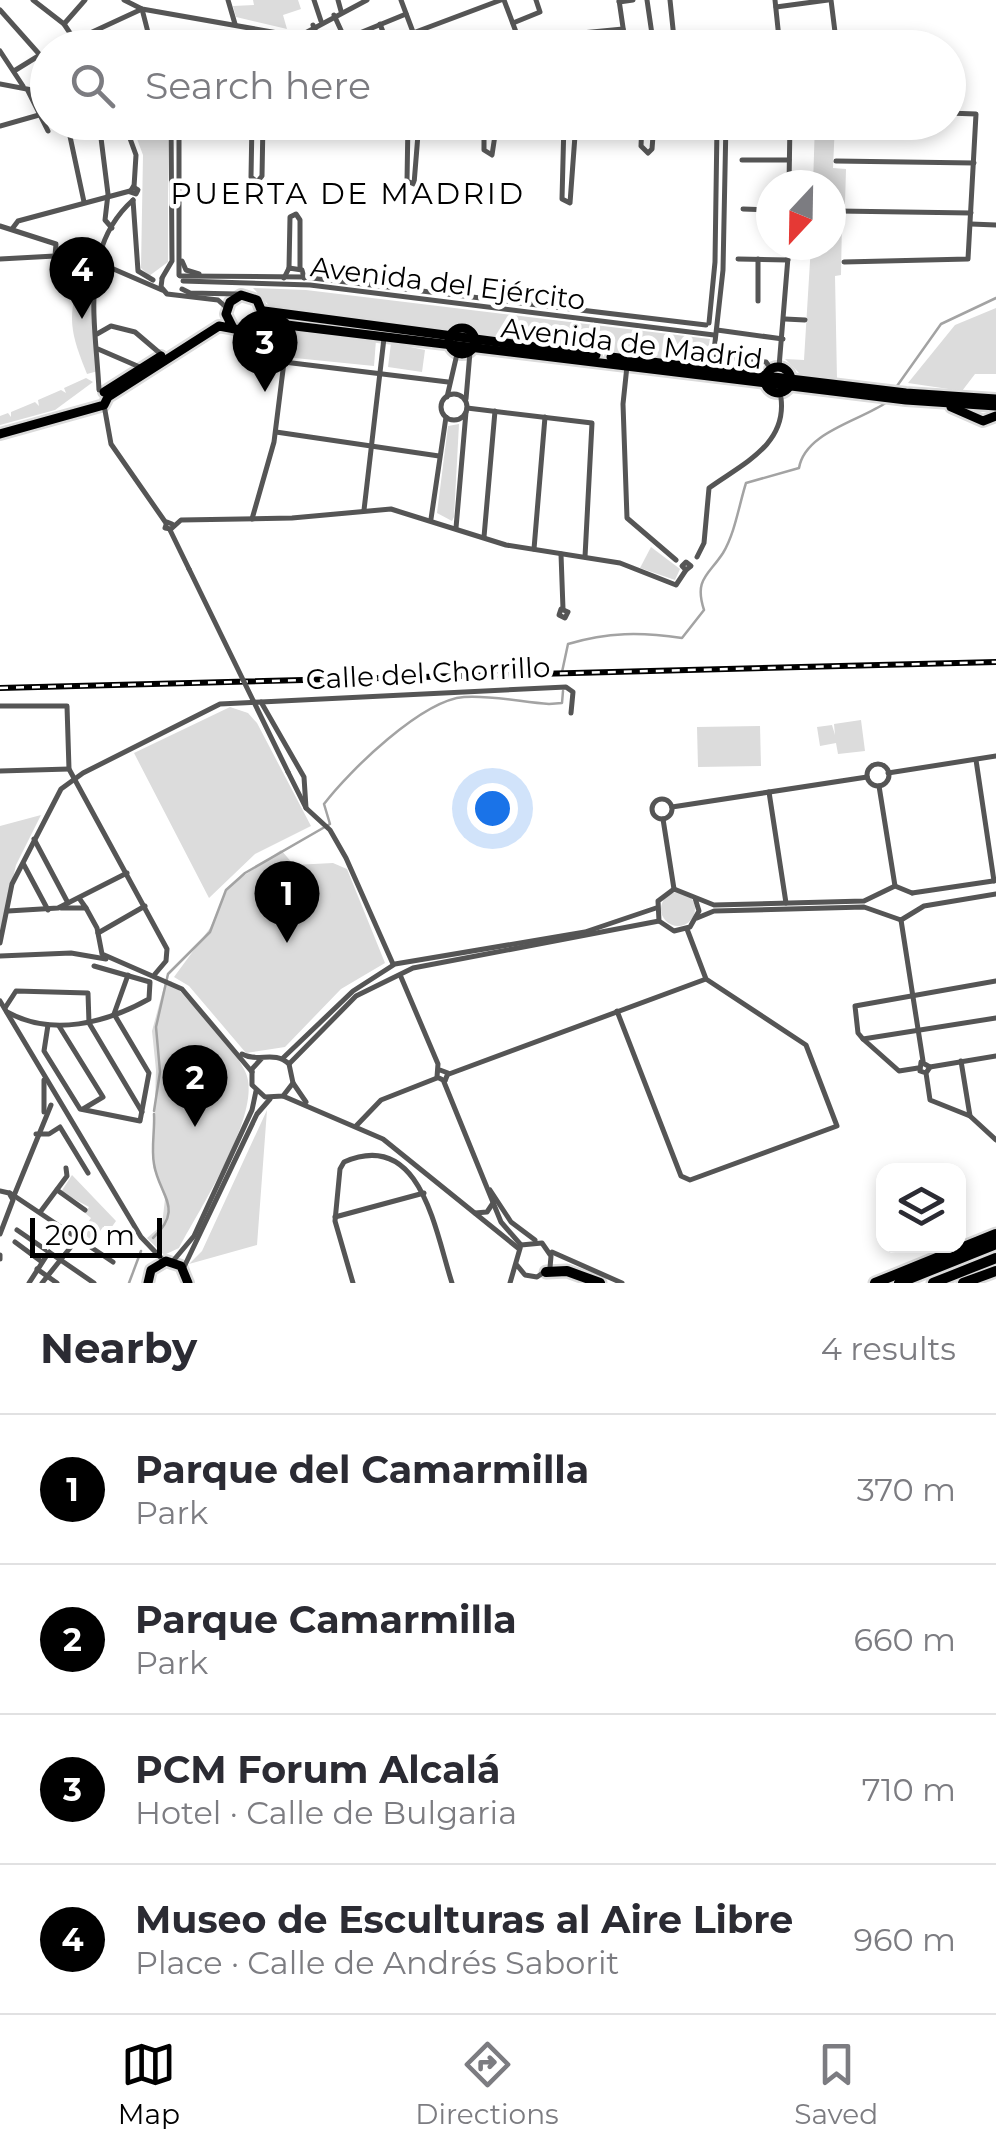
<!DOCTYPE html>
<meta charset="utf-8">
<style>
body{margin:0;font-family:Montserrat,sans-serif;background:#f7f7f7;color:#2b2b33}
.controls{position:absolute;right:30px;bottom:30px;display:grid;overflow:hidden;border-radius:20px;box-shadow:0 5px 15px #0003}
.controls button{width:90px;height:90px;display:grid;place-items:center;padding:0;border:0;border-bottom:2px solid #e1e1e2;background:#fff;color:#2b2b33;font:50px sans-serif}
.compass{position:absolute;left:756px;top:170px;width:90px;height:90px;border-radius:50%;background:#fff;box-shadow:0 5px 15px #0003;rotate:202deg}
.scale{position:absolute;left:30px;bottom:25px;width:132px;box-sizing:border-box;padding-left:10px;border:5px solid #000;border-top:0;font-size:28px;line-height:35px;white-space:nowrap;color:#000;-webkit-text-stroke:8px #fff;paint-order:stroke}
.you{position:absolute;left:492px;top:808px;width:35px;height:35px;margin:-25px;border:8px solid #fff;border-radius:50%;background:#1a73e8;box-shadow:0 0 0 15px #1a73e833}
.badge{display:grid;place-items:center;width:65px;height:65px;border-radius:50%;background:#000;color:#fff;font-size:32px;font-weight:700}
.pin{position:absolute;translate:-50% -82px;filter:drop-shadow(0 2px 5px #0008)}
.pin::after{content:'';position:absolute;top:52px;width:35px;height:30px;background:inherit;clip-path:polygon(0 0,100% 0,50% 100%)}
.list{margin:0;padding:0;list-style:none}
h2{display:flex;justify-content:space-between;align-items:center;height:130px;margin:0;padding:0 40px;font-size:42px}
h2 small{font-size:32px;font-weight:400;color:#7c7c81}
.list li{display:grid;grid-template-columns:65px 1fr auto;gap:30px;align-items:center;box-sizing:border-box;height:150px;padding:0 40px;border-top:2px solid #e1e1e2}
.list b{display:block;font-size:38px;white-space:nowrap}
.list p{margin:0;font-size:32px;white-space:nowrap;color:#7c7c81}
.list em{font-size:32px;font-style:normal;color:#7c7c81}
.icon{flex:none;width:55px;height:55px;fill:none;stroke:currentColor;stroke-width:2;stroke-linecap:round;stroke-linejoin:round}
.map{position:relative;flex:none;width:996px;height:1283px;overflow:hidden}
.search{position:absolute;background:#fff;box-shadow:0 5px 15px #0003;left:30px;right:30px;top:30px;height:110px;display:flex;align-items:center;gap:25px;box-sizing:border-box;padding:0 35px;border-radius:55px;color:#7c7c81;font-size:38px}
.sheet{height:730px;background:#fff}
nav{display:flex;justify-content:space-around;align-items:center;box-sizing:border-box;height:140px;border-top:2px solid #e1e1e2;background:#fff;font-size:28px;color:#7c7c81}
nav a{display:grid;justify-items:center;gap:5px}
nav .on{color:#000}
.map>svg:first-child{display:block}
.green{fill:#dcdcdc}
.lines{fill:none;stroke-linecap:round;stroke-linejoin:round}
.stream{stroke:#a3a3a3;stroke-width:2.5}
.major-casing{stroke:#dbdbdb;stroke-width:14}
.highway-casing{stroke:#dbdbdb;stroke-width:15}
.minor{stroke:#555;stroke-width:5}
.major{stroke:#000;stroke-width:9}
.highway{stroke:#000;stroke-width:10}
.rail-casing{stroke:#000;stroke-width:6}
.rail{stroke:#fff;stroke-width:2.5;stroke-dasharray:8;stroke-linecap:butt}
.minor-bridge{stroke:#555;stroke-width:5}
.labels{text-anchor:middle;stroke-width:9;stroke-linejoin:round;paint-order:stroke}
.street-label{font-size:28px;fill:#000;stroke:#fff}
.neighbourhood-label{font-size:30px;letter-spacing:2.5px;fill:#000;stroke:#fff}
</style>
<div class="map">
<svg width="996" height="1283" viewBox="0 0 996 1283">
<rect width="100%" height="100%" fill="#fff"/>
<g class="green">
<path d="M253,0H298L301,9L283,15L287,29L236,17L233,6L254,5Z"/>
<path d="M131,123H167L168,129V262L149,276L141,268L143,155Z"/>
<path d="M815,123H835L833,168L846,169L845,204H837V220L842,221L841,275L835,276L837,380L802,376L785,359L804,360L811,245H831V185H813Z"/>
<path d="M83,272L93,281L98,371L87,374C71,334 65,316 83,272Z"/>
<path d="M253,288L306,290L710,339L706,360L700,362L478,335L464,325L441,330L273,310Z"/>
<path d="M996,308V374H975L962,391L908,383L955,325Z"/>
<path d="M267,327L376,340L374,366L255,354L256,338Z"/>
<path d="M391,343L425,350L422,372L388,367Z"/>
<path d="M86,378L93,382L55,410L0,425V416L8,413L11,417V412L35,402L39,406L38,400L61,390L66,393L64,388Z"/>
<path d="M459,424L454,517L452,521L437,513L448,426Z"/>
<path d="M651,547L680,569L675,580L640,568Z"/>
<path d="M230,707L248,713L257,723L311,826L255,854L209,898L134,753Z"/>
<path d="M861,720L865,751L838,754L836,743L820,746L817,727L832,725L835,735L834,724Z"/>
<path d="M760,726L761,766L698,767L697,727Z"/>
<path d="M41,815L16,865L0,934V826Z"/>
<path d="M281,850L294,865L333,863L347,869L385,963L341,989L285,1047L246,1053L189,986L174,977L210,928L229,886Z"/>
<circle cx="678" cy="909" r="17"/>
<path d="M171,981C195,1009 229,1039 245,1071C265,1110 198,1211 179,1248L164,1255L147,1238L162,1225L165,1199L153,1167L156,1070L152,1031L165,983Z"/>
<path d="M267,1110L257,1245L189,1264L202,1251Z"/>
<path d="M72,1175L116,1221L111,1228L103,1227L93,1241L81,1232L91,1218L85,1213L89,1207L61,1192Z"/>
</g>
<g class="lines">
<g class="stream">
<path d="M897,386L941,324L996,298"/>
<path d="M562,672L568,644C608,632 641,632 682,638L704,610C694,579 708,576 723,553C735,533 739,505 746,483L799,468C805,432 860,421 887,402"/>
<path d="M154,1111L160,1072L156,1027L168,974L210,932L226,890L245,873L330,824L324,804C349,771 422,700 464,697C491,695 522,702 549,704L562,703L563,691"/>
<path d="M153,1238C185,1208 159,1196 154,1164C151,1148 155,1130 154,1114"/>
<path d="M129,1283L141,1251"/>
</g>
<defs>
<g id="major">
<path d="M264,311L596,355"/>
<path d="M262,322L906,400L996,406"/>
<circle cx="462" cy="341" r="13"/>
<path d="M611,357L906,393L996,399"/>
<circle cx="778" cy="380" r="13"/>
<path d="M104,392L161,356"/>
<path d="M951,407L983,421L996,416"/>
<path d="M0,434L104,405L108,397L219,326L251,332L264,317L257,300L241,295L230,302L226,314L233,328"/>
<path d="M148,1283L151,1270L166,1261L181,1266L188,1283"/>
</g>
<g id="highway">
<path d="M546,1272L567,1271L600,1283"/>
<path d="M875,1283L996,1234"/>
<path d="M899,1283L996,1244"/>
<path d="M933,1283L996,1258"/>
<path d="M963,1283L996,1271"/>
</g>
</defs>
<use href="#major" class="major-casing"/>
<use href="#highway" class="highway-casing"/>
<g class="minor">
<path d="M33,0L64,24L80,48"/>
<path d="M124,0L142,9L289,35"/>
<path d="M228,0L235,24"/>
<path d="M314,0L321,21"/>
<path d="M338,0L341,11"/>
<path d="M401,0L419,48"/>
<path d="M504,0L522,48"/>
<path d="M619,0L626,48"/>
<path d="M647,0L654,48"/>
<path d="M670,0L675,48"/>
<path d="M775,0L780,48"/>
<path d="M831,0L837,48"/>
<path d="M619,2L633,0"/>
<path d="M776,7L828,0"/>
<path d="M0,10L40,55L14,71"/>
<path d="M334,15L345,39L406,14"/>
<path d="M513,23L540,12L536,0"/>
<path d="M64,24L85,0"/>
<path d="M380,24L389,48"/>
<path d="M313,25L322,48"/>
<path d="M413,33L501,0"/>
<path d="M75,40L142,9L152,48"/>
<path d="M265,48L294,39L367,0"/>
<path d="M525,48L561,35L623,29"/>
<path d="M739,48L780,42"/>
<path d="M0,51L23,86"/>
<path d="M0,84L48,93"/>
<path d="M28,91L48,131"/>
<path d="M99,122L108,194L105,220L112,228"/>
<path d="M124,122L136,155L134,187"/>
<path d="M179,122V275"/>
<path d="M252,122L251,177L257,182L262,176L263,122"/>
<path d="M408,122L407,181L414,184L419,122"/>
<path d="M484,122V150L492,155L497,122"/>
<path d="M560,122H676"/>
<path d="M564,122L562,199L570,203L576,122"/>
<path d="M642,122L641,146L648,153L652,149L654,123"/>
<path d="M0,126L39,115"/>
<path d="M742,160H789"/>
<path d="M836,161L974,163"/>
<path d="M789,185L790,122"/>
<path d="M133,187L138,190L136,194L130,192Z"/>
<path d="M133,200L138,271L153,280"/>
<path d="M84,202L68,127L92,122"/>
<path d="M743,209L771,210"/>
<path d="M838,211L971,213"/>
<path d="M971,224L996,225"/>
<path d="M0,226L56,244L55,256"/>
<path d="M12,229L18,221L130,191"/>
<path d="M0,259L55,256L94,269"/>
<path d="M738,259L788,260"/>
<path d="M95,261L162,290"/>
<path d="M182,261L186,270L199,274"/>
<path d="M844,262L968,259L976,114L948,113"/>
<path d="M289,268L290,217L296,214L300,220V269"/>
<path d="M180,276L304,277L706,325"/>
<path d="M162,278L172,261L171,122"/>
<path d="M284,278L289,268L302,270L304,278"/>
<path d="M162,279L161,287L167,294L218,300L227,308"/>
<path d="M183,281L310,285L714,335"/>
<path d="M182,289L190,293L238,294"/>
<path d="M758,301V259"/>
<path d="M785,319L805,320"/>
<path d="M709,323L715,262L717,126"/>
<path d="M717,330L783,339"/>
<path d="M97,334L111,326L135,332L162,355"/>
<path d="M98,349L142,368"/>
<path d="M712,356L766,362L771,369"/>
<path d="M627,366L623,404L627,518L676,560"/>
<path d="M779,367L789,245"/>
<path d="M712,369L723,270L726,122"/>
<path d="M99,390C96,325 78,249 133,200"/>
<circle cx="454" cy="407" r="13"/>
<path d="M447,397L457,354"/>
<path d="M466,399L470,352"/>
<path d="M104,405L111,444L166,523"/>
<path d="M467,408L592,423L585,557"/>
<path d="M276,432L439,456"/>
<path d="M364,510L384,338"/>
<path d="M252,519L274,442L284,362L448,382"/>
<path d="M431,519L446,417"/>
<path d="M172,524L167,522L165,528L171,529L181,520L292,518L391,509L506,545L620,563L676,585L686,570"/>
<path d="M456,528L466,412"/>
<path d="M170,530L189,569"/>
<path d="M484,537L495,411"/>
<path d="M534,549L545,417"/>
<path d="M561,554L563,609"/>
<path d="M697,557L704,543L709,488C742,464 787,445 781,398"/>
<path d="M686,562L691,566L686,570L682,566Z"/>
<path d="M561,609L568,612L565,618L559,615Z"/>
<path d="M261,702L566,687L573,692L571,713"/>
<path d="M0,706H67L69,769L167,949L166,961L155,974"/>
<path d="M976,760L994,881"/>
<circle cx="878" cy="775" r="11"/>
<path d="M0,771L69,769"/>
<path d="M288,772L306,808L330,830L346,858L393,964"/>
<path d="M888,773L996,756"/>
<path d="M879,786L895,886"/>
<path d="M769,792L786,903"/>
<circle cx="662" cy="809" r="10"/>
<path d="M672,807L867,777"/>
<path d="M663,819L674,889"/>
<path d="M34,839L68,903"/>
<path d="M24,865L48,910"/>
<path d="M912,893L993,881"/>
<path d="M695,898L699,911L690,927L674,931L659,921L658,901L674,889L714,905L864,901L895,886L912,893"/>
<path d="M61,908H86L79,898"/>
<path d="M86,908L97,928L102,954L182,989L252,1072"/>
<path d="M8,911L58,908L127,873"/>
<path d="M697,918L714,911L864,907L901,920L924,906L996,894"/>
<path d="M901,920L923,1061"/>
<path d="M98,933L145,906"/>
<path d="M0,943L12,884L61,789L83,773L220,704L261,702L304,777L306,808"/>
<path d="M0,956L71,953L106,959"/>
<path d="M401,977L438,1064L437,1077L445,1081L448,1073L440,1070"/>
<path d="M0,1001L141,1237L163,1260"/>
<path d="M5,1008L16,991L88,993L89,1023L142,1112"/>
<path d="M617,1011L681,1176L690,1180L837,1126L806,1045L706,979L687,929"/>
<path d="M7,1012C52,1037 106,1023 149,999L150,982L94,966"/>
<path d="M48,1025L44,1051L80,1109L140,1121L149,1073L114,1014L128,975"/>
<path d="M59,1026L103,1097L83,1109"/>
<path d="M863,1039L996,1018"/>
<path d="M242,1054C259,1063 274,1050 289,1064L293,1083L283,1096L265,1097L252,1085V1069L262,1058"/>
<path d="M283,1058L353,991L395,964L585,932L656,908"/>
<path d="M961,1061L970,1116"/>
<path d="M289,1064L356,996L413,968L659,921"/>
<path d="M930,1067L996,1056"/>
<path d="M918,1068L899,1071L863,1039L858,1033L855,1006L996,981"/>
<path d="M926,1073L920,1071L921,1062L930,1067L926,1073L930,1100L970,1116L996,1140"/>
<path d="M449,1074L706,979"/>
<path d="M444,1082L501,1222L521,1245"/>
<path d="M293,1083L306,1102"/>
<path d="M283,1096L383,1139L518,1248"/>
<path d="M44,1112V1080"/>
<path d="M356,1126L381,1100L437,1078"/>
<path d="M36,1134H49L60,1127L88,1173"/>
<path d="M57,1190L85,1210"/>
<path d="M490,1190L511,1222L535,1240"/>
<path d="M0,1191L9,1193L13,1200L0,1234"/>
<path d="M10,1193L113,1262"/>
<path d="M13,1198L51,1105"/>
<path d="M41,1211L67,1176L66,1168"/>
<path d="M475,1213L487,1212L493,1203"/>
<path d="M335,1217L424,1193"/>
<path d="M17,1230L94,1283"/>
<path d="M15,1242L42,1262"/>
<path d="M552,1252L622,1283"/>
<path d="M0,1255V1259"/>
<path d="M173,1261L194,1236L252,1110L256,1091"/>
<path d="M184,1267L257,1114L270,1099"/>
<path d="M37,1269L57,1283"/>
<path d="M29,1283L49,1252"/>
<path d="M42,1283L78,1238"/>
<path d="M353,1283L335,1221L340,1169L344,1162C421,1128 435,1231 452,1283"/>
<path d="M510,1283L521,1245L542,1243L551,1256L550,1268L537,1277L525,1275L516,1264"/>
</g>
<use href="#major" class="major"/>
<use href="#highway" class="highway"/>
<defs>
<path id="rail" d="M0,688L996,662"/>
</defs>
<use href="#rail" class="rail-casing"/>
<use href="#rail" class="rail"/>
<path class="minor-bridge" d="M189,569L288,772"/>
</g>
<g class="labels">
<g class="street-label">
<text transform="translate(448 283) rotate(7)" y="10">Avenida del Ejército</text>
<text transform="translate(632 343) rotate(7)" y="10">Avenida de Madrid</text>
<text transform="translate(428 673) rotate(-3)" y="10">Calle del Chorrillo</text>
</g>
<g class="neighbourhood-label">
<text x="348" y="204">PUERTA DE MADRID</text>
</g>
</g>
</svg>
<div class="controls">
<button><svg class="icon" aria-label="layers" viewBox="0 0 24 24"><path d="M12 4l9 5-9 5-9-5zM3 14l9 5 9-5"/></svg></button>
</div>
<svg class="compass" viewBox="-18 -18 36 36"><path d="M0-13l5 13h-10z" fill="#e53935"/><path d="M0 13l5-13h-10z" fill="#7c7c81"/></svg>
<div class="scale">200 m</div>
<div class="you"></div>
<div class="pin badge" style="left:287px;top:943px">1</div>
<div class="pin badge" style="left:195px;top:1127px">2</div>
<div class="pin badge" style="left:265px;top:392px">3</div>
<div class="pin badge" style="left:82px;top:319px">4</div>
<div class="search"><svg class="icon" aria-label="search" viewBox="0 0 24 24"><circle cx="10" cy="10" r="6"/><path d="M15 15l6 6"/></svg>Search here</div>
</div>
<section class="sheet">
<h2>Nearby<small>4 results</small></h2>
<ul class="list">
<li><span class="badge">1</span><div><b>Parque del Camarmilla</b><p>Park</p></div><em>370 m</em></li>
<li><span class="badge">2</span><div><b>Parque Camarmilla</b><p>Park</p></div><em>660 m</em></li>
<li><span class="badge">3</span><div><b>PCM Forum Alcalá</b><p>Hotel · Calle de Bulgaria</p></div><em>710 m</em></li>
<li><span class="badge">4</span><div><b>Museo de Esculturas al Aire Libre</b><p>Place · Calle de Andrés Saborit</p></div><em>960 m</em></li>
</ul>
</section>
<nav>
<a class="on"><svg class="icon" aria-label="map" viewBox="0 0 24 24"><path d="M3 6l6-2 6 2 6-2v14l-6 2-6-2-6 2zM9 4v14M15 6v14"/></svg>Map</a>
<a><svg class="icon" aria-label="directions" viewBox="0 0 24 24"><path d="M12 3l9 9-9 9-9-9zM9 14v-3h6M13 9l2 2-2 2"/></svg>Directions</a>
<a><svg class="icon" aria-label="saved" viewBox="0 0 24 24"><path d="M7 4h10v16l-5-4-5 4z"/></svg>Saved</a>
</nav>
